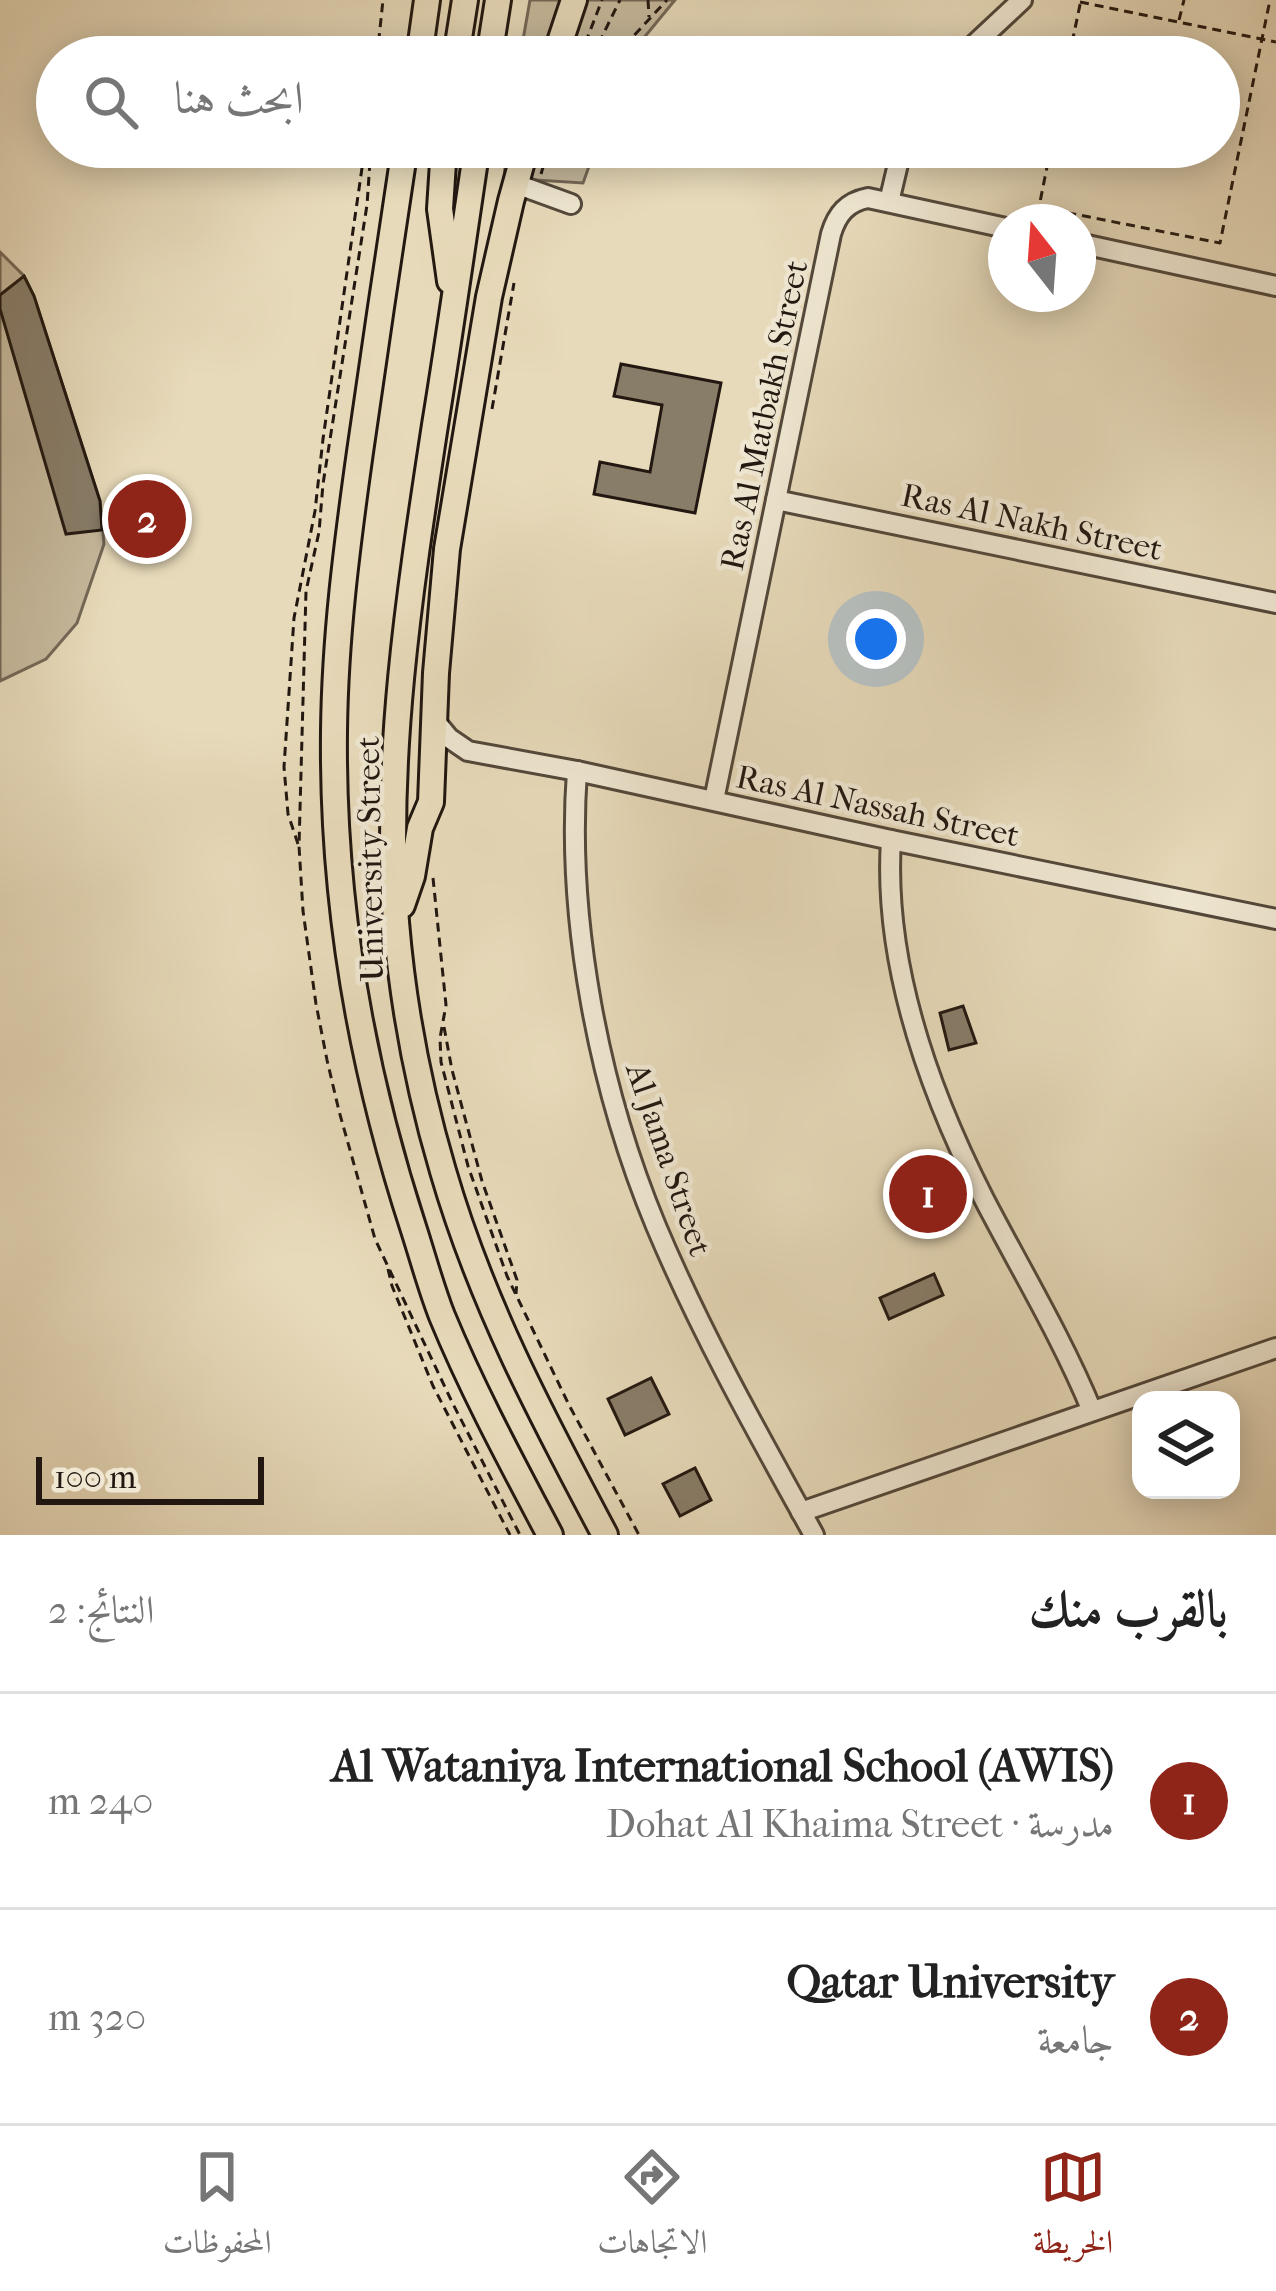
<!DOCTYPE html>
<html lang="ar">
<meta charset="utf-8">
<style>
body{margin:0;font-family:"IM FELL French Canon",Amiri,serif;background:#f6f6f6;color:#222;direction:rtl}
.controls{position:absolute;right:36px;bottom:36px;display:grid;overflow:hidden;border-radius:24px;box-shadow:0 6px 30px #0003}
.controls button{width:108px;height:108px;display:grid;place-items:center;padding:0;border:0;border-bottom:3px solid #e0e0e0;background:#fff;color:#222;font:60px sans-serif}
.compass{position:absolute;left:988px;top:204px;width:108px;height:108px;border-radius:50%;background:#fff;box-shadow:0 6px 30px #0003;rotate:343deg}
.scale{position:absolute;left:36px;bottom:30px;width:228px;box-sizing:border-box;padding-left:12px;border:6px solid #221811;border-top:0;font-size:33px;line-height:42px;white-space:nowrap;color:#221811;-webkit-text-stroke:9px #efe7d2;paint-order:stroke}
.you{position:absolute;left:876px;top:639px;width:42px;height:42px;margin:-30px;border:9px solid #fff;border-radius:50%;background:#1a73e8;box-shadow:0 0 0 18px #1a73e833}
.badge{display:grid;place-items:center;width:78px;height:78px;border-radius:50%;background:#8f2418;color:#fff;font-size:39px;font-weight:700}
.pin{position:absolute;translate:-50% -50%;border:6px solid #fff;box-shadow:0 3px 12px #0006}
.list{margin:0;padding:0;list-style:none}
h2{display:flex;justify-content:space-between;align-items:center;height:156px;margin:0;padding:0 48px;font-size:51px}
h2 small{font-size:39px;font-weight:400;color:#767676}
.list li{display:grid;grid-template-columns:78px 1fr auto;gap:36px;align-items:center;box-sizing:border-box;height:216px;padding:0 48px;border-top:3px solid #e0e0e0}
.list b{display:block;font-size:45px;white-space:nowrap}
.list p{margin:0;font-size:39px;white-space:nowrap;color:#767676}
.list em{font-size:39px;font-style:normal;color:#767676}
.icon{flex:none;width:66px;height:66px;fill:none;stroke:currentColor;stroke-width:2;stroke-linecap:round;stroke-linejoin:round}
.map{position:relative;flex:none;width:1276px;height:1535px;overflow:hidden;direction:ltr}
.search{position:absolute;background:#fff;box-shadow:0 6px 30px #0003;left:36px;right:36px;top:36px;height:132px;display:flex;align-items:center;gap:30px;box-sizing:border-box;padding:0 42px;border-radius:66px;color:#767676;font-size:45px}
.sheet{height:588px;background:#fff}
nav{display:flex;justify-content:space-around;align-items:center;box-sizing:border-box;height:168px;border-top:3px solid #e0e0e0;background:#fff;font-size:33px;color:#767676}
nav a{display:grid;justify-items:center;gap:6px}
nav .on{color:#8f2418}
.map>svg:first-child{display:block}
.green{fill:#c6b99d;stroke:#746857;stroke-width:3}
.building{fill:#887d69;stroke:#221811;stroke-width:3}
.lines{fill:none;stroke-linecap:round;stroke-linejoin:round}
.minor-casing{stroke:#53483b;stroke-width:24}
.major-casing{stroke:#221811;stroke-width:30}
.path{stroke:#221811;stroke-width:3;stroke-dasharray:9 6;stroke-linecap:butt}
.minor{stroke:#efe7d2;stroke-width:18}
.major{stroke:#e7daba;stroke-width:24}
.labels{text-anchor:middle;stroke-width:9;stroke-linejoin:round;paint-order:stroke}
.street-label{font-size:33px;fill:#221811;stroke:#efe7d2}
</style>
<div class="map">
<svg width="1276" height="1535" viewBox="0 0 1276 1535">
<rect width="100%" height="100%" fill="#e7daba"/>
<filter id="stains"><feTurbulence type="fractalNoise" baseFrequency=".00167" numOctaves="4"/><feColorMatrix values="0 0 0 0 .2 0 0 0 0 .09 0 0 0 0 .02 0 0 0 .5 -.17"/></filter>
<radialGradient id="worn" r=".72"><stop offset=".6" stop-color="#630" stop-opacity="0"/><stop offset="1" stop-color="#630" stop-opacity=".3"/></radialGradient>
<g class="green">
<path d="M530,0H675L628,57H520Z"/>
<path d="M507,147H596L583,183L504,178Z"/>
<path d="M0,252L24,276L34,296L100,501L104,544L77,623L46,659L0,681Z"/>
</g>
<g class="building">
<path d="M24,276L34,296L100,501L102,530L66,534L0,309V295Z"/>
<path d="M621,364L721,383L695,513L594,494L600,462L650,472L662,405L614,396Z"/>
<path d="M963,1006L976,1043L949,1050L940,1013Z"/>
<path d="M934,1274L943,1295L889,1319L880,1298Z"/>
<path d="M651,1378L669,1414L625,1435L608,1399Z"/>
<path d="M695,1468L711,1500L680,1516L663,1484Z"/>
</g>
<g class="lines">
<defs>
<g id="minor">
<path d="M961,57L1022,0"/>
<path d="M516,184L571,204"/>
<path d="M889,202L902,147"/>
<path d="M1078,243L1276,286"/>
<path d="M776,500L1276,603"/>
<path d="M435,721L449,738L468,751L577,771L891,840L1276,919"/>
<path d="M577,771C566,920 599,1089 656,1226C701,1333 758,1434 814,1535"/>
<path d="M714,800L831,234C837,214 847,202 868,198L1006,228"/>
<path d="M891,840C883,963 929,1091 984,1199C1021,1270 1062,1338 1092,1411"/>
<path d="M801,1512L1276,1348"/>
</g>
<g id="major">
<path d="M419,57L427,0"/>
<path d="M456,57L465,0"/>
<path d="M489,57L498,0"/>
<path d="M555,57L574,0"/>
<path d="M405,147C389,249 375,350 360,452C347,545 335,637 334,731C332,901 361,1068 414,1230C423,1258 431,1288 442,1316C473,1391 512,1463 550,1535"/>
<path d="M444,147L440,209L450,281"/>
<path d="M477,147C463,240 450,333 435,425C410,589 384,755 396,922C403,1006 419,1090 443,1171C481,1302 541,1415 605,1535"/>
<path d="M402,905L412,876L420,828L431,802L436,673L447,549L489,297L511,201L526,147"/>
</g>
</defs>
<use href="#minor" class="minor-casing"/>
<use href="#major" class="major-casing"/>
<g class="path">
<path d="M648,0L649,17"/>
<path d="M1080,2L1276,42"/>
<path d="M1179,20L1184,0"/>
<path d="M377,57L383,0"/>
<path d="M580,57L602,0"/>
<path d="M592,57L620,0"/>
<path d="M614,57L667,0"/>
<path d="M1069,57L1081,0"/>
<path d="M371,147L367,205L323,484L319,532L306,591L299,846L303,911L316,1004L327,1060L339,1111L375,1239L452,1402L520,1535"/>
<path d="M1051,147L1039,207L1220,243L1270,0"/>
<path d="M541,174L549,147"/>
<path d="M492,409L514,283"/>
<path d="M298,844L288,814L284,767L294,618L315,511L323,439L362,168L369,156"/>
<path d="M433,878L446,1005L440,1038L441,1062L468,1166L507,1276L569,1405L639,1535"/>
<path d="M444,1027L452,1070L482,1181L517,1280L516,1294"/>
<path d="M388,1269L392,1286L433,1386L510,1535"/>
</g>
<use href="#minor" class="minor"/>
<use href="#major" class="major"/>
</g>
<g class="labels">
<g class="street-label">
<text transform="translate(763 415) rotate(-78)" y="12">Ras Al Matbakh Street</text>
<text transform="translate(1032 521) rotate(12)" y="12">Ras Al Nakh Street</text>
<text transform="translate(878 805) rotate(12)" y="12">Ras Al Nassah Street</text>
<text transform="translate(369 859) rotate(-91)" y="12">University Street</text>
<text transform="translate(670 1159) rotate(71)" y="12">Al Jama Street</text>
</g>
</g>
<rect width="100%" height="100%" filter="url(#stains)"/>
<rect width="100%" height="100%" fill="url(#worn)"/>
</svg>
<div class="controls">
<button><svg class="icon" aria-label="layers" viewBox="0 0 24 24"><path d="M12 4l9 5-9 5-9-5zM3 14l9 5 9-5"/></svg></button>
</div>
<svg class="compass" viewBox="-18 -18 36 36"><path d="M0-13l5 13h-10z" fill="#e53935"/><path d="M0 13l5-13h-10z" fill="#767676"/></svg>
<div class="scale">100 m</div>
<div class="you"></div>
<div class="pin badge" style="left:928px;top:1194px">1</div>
<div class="pin badge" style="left:147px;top:519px">2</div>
<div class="search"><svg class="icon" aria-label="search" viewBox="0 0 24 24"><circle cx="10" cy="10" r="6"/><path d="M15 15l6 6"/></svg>ابحث هنا</div>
</div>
<section class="sheet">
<h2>بالقرب منك<small>النتائج: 2</small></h2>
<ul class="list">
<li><span class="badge">1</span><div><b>Al Wataniya International School (AWIS)</b><p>مدرسة · Dohat Al Khaima Street</p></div><em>240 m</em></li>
<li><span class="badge">2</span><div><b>Qatar University</b><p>جامعة</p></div><em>320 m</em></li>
</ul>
</section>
<nav>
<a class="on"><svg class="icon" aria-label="map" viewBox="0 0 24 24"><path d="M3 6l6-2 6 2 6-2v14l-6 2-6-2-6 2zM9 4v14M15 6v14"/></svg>الخريطة</a>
<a><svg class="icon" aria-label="directions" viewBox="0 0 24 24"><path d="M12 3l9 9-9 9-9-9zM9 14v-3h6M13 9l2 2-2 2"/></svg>الاتجاهات</a>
<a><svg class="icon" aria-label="saved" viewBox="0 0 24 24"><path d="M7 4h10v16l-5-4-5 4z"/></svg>المحفوظات</a>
</nav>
